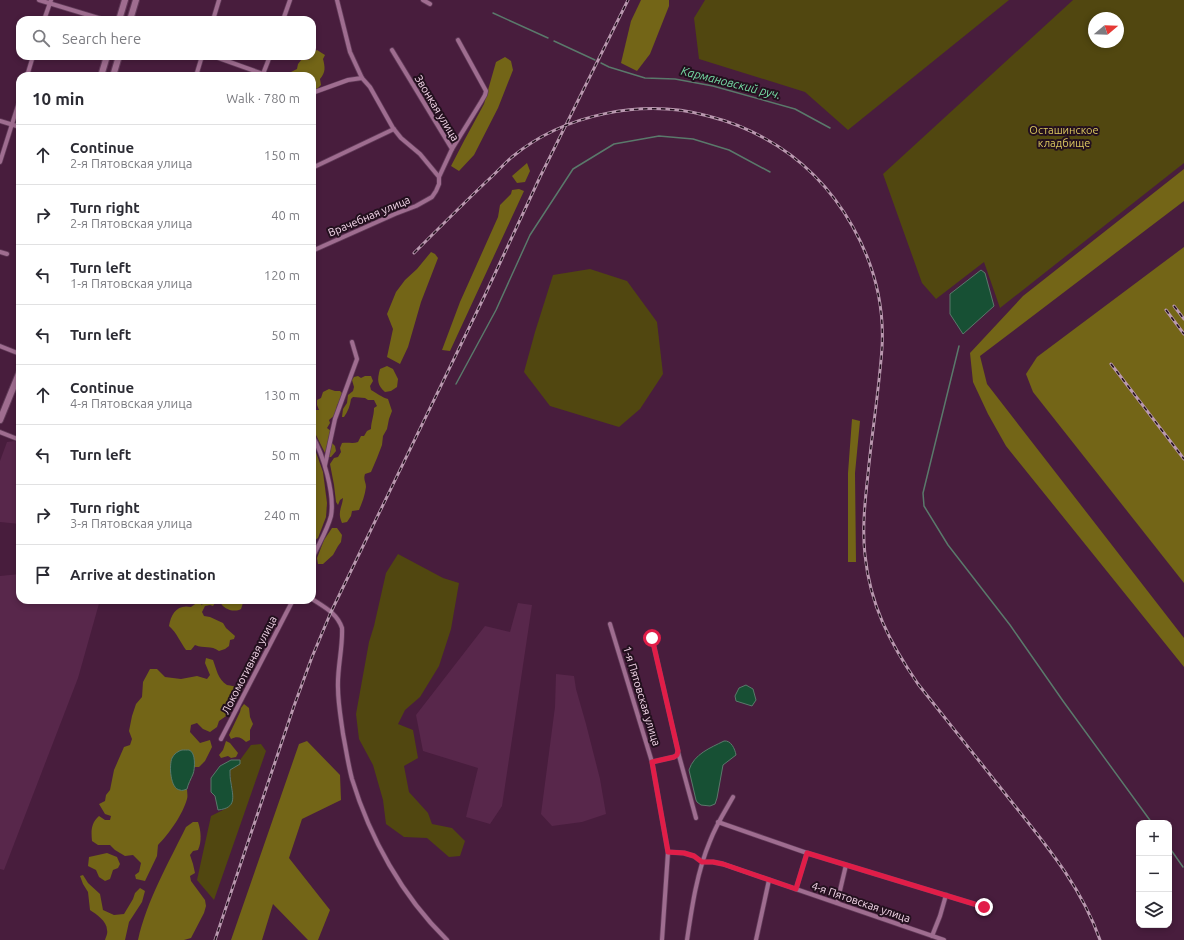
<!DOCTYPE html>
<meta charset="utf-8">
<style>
body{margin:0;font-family:Ubuntu,sans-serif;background:#f2f2f3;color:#2b2b33}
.controls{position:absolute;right:12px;bottom:12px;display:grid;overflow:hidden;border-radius:8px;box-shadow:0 2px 6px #0003}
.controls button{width:36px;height:36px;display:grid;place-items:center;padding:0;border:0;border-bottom:1px solid #e1e1e2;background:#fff;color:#2b2b33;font:20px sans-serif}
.compass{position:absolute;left:1088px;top:12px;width:36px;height:36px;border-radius:50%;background:#fff;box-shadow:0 2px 6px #0003;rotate:71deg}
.stop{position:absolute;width:12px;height:12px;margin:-9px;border:3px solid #e11d48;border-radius:50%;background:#fff}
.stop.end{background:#e11d48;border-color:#fff;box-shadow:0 1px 4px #0008}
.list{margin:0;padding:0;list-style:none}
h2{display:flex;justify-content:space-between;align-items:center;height:52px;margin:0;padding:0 16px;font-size:17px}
h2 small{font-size:13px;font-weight:400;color:#7c7c81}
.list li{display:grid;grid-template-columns:26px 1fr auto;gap:12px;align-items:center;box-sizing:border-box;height:60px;padding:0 16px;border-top:1px solid #e1e1e2}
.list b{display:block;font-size:15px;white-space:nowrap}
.list p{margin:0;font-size:13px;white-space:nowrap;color:#7c7c81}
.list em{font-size:13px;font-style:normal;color:#7c7c81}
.icon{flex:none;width:22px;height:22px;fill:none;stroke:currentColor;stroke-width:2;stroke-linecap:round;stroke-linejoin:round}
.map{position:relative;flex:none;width:1184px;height:940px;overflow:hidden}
.search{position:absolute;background:#fff;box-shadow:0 2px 6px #0003;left:16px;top:16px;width:300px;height:44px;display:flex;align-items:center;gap:10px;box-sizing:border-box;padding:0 14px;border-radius:12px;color:#7c7c81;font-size:15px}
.panel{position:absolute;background:#fff;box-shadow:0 2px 6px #0003;left:16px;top:72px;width:300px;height:532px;border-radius:12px}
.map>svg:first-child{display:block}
.built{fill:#58274b}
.green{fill:#514710;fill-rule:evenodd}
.forest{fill:#736517}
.water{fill:#175034;stroke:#5a796b}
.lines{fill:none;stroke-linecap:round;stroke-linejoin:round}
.stream{stroke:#5a796b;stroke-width:1.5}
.minor-casing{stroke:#613b58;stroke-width:5.5}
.secondary-casing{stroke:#613b58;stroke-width:8}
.minor{stroke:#9f6d90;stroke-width:4}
.secondary{stroke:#9f6d90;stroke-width:6}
.rail-casing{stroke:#b998af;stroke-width:3}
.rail{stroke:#23101e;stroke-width:1.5;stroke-dasharray:4.5;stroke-linecap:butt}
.route{stroke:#e11d48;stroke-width:5}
.labels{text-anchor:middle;stroke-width:4;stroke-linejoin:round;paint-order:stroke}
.street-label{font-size:11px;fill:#f5d8eb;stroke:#23101e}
.park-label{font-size:11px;fill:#dbc760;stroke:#23101e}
.water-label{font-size:12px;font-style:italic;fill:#75dba4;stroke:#23101e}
</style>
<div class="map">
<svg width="1184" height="940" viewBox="0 0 1184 940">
<rect width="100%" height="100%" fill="#481d3d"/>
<g class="built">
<path d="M15,441L20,443V524L0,522V461L7,442Z"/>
<path d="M20,574V600H100L78,678L4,870L0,869V576Z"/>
<path d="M518,603L532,605L502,806L490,824L466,817L478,768L423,751L416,715L485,626L510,632Z"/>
<path d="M556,674L574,676L576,689L586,724L600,779L606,814L582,822L552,826L541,814L555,707Z"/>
</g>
<g class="green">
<path d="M705,0H1009L848,130L805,92L699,59L694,18Z"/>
<path d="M1073,0H1184V163L1000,308L984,262L936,299L922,283L883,174ZM1094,18H1118V42H1094Z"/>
<path d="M590,269L627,281L657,322L663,374L640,409L619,427L550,406L524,372L535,332L553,275Z"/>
<path d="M398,554L443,578L459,583L451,629L439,666L420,697L405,710L398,724L413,730L418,758L404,766L409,792L428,813L432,824L452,828L465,841L460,856L449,857L427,838L404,837L386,824L383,800L373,765L359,739L356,714L369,642L374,626L386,573Z"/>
<path d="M261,744L266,751L214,900L197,880L211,816L225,809L233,795L231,782L230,770L240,764V760L251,745Z"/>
</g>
<g class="forest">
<path d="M641,0H669V6L650,54L637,71L621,63L631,21Z"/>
<path d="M317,50L325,55L323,59C325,67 326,72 320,79L321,85L316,90L312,91V76H278L280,74L289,73L297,69L298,64L302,59L309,60L310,56H312V53Z"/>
<path d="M505,57L511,61L513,70L498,108L474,155L459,171L451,166L465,139L484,104L496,62Z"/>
<path d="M527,163L530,171L525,182L517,183L512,176Z"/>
<path d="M1184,169V201L980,356L987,384L1184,638V667L1006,446L988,414L973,382L970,353L1023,296Z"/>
<path d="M519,189L524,191L450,351L442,350L460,302L498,217L500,205L511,194L512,190Z"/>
<path d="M1184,247V583L1033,392L1026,374L1037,357Z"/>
<path d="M431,252L435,254L438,258L421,302L408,347L400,364L387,357L393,329L387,314L396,292L405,280L417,269Z"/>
<path d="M387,366L393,369L398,379L397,387L391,391L385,392C377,385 377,380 380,369Z"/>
<path d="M358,376L361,378L365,376H371L373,381L370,386L371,390C377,393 381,397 388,399L392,411L389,419L387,429L383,436L382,445L377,458L371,472L365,474C363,480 366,482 366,487C365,495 362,503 359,510L352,511L351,516L347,522L342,523C337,512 342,508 343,498L340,500L338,505L336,502L334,485L330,464L334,458L338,457L341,452L340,448L342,443C348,442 353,444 358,442L361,436H364L367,431L371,429C371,422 374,416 374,408L377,406L374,400H368L365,398L353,397L351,399C350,406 348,411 344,417H342L343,409L347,403L348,395L353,391L354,387L352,380L354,377Z"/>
<path d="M329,389L335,391H340L343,394L342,401L337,405L336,414L329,420L330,423L327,428L332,432L331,442L335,446L336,451L331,457H327L312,427V408L316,410H319L317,405V400L321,398L323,392Z"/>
<path d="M852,419L860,421L855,473L856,562H848V473Z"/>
<path d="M312,441L323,472L327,503L326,517L318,538L315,540L312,538Z"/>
<path d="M332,528H337L342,535L341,542L338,546L333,555L323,564H318L317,558L324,540Z"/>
<path d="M205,600H214L215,603L213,606L210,605L205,606L202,612L204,616L210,617L223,623L226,628L235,636L234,639L230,640L229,646L225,649L219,651C211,645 204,649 195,645L191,650H186C180,642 177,633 169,626C171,614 177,604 191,607L198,602L202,605Z"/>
<path d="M233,600H252L243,603L241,609C234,613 222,609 220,601H224L227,604Z"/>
<path d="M206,658L213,660C216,668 218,680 227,685C231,686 236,686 240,688C239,697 238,701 231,706L229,714L219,721L217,727L210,732L203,729L197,723L191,725L190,732L200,743L210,740L212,747L205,761L199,767H194V755H174C168,766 173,778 176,788L180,790L187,789C187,792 188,796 187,799C183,814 169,834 158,845L157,856L145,881L136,879L135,875L139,872L141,863L133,855L125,856L115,850L110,845H98L92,841C91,831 91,823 99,816L105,820H110L111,816L105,814L99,804L105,801L106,795L110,790L114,770L124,747L130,745L132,739L129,731L132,716L136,704L142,697L143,682L150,669H157L165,677L181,679L197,676L207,679L210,675L205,663Z"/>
<path d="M244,704L249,708L250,717L253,724L250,730V740L246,742C241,737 237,736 231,739L229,735L240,712L241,708Z"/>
<path d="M226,741L230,743L238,753L236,757L231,758L228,756L221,758L219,755L223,750Z"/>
<path d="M307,741L340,775L341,800L302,819L289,858L330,910L318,940H308L273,904L262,940H231L299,744Z"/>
<path d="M193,822H198C201,830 202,842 198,850L193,851L190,855L193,864L195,873L190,876L191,881L205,900L206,906L204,913L191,938L184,940H138C147,900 168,864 186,827Z"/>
<path d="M107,853L117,857L120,864L118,868L113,870L110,879L105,881L99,877L96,870L88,866L89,857Z"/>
<path d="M83,875L88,883L100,894L103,910L114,915L124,914L133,899L135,893L140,888L145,891L142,902L129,922L125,940H105C106,937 108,933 107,930C107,921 96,914 90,910L88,892L83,884L80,876Z"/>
</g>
<g class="water">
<path d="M981,270L985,273L994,306L963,334L950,314V294Z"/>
<path d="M746,685L753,689L756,700L752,706L736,701L735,696L739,688Z"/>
<path d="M724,741C731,740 735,749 736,755L723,765L717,798L715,804L710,806L701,805L697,802L696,800L689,770C694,754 710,748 724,741Z"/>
<path d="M182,750C183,750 188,750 189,750C196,752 195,769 193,774C191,779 188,784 187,789C184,790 182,791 180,790C170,789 169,765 172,758C174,754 178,751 182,750Z"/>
<path d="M231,760H240V764L230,770C230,774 230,779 231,783C233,797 237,808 218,810L215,796L211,792V778L220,766Z"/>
</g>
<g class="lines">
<g class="stream">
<path d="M493,13L548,38"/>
<path d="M554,41L595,60"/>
<path d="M601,63L609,67L645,78L675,79L713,86L795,109L830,128"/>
<path d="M959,346L923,493L924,506L948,545L1010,625L1063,701L1152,823"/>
<path d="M456,384L496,310L530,235L573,169L614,144L659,136L693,139L729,150L770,172"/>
<path d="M1169,847L1183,867"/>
</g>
<defs>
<g id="minor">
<path d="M39,0L105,20"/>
<path d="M337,0L350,52L362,78L370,87L393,128L401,138L420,154L439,177"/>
<path d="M423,0L430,4"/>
<path d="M44,20L51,0"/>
<path d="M213,20L219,0"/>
<path d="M283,20L290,0"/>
<path d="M392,50L452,149L481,102L485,95L486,91L458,40"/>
<path d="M213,56L263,74L266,76"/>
<path d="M263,74L270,56"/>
<path d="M27,76L33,56"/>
<path d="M196,76L202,56"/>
<path d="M312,93L348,80L362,78"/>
<path d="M0,121L20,127"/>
<path d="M0,162L20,99"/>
<path d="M312,168L394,129"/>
<path d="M312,251L395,214L416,206L432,197L436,191L439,184V177L452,149"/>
<path d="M0,252L7,254"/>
<path d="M0,346L20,354"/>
<path d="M0,432L20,440"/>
<path d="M312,435C323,454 335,494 331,516C327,531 318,545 312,559"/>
<path d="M325,465L335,419L357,359L352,342"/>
<path d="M312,599C324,607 337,613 342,628C343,648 337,668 338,688C338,703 341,719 343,734C346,749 348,764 352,779C370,838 402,896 447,940"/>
<path d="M610,624L652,762L668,852L662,940"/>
<path d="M652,638L678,751L677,755L674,757L652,762"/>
<path d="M221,739L293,600"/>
<path d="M678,752L696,818"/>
<path d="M718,822L807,853L984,907"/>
<path d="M668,852L684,853L694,856L702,862H713L723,864L944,940"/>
<path d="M796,889L807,853"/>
<path d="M837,903L846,865"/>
<path d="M932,936L940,916L946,895"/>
<path d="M687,940C692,906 697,872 710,841C716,825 725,811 733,797"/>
<path d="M756,940L769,880"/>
</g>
<g id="secondary">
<path d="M119,20L125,0"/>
<path d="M130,20L136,0"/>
<path d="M101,76L107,56"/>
<path d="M113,76L119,56"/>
<path d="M0,420L20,371"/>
</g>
</defs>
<use href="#minor" class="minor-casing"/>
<use href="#secondary" class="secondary-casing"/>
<use href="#minor" class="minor"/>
<use href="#secondary" class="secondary"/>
<defs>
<g id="rail">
<path d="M414,253C438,229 462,205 486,182C495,174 503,165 512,157C564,114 643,98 708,116C728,121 746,128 764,138C838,178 887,264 882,348C879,390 872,432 868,474C865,501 862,528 865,555C870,605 890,643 918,684C949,723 980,762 1011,801C1046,845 1081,886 1100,940"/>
<path d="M1174,306L1184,319"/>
<path d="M1166,310L1184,334"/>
<path d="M1111,364L1184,459"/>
<path d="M215,940L294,706L312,657L331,612L485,295L540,177L628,0"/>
</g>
</defs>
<use href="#rail" class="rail-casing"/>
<use href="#rail" class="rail"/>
</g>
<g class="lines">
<path class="route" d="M652,638L678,751L677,755L674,757L652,762L668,852L684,853L694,856L702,862H713L723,864L796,889L807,853L984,907"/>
</g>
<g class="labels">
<g class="street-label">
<text transform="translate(437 108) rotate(59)" y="4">Звонкая улица</text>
<text transform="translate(369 216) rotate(-23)" y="4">Врачебная улица</text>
<text transform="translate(249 665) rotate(-63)" y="4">Локомотивная улица</text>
<text transform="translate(642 696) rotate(73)" y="4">1-я Пятовская улица</text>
<text transform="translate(861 902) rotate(19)" y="4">4-я Пятовская улица</text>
</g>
<g class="park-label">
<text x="1064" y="134">Осташинское<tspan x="1064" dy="13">кладбище</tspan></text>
</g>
<g class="water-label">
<text transform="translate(731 83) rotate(14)" y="4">Кармановский руч.</text>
</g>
</g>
</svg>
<div class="controls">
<button>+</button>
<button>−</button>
<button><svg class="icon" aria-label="layers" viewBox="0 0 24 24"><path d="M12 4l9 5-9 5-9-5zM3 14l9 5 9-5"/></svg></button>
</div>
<svg class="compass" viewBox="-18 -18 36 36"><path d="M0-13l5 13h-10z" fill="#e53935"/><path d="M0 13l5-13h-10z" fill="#7c7c81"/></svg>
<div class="stop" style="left:652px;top:638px"></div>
<div class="stop end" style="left:984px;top:907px"></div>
<div class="search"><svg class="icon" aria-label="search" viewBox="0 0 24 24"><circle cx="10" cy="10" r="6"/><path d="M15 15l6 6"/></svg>Search here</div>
<section class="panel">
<h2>10 min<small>Walk · 780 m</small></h2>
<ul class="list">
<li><svg class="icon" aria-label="ahead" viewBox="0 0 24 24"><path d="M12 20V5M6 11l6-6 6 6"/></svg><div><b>Continue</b><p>2-я Пятовская улица</p></div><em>150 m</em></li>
<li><svg class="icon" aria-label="right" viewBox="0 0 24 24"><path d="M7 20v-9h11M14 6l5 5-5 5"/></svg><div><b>Turn right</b><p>2-я Пятовская улица</p></div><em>40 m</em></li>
<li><svg class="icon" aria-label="left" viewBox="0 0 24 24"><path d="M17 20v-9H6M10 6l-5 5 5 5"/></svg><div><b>Turn left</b><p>1-я Пятовская улица</p></div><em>120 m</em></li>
<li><svg class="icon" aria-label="left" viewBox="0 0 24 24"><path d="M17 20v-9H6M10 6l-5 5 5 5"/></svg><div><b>Turn left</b></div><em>50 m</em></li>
<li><svg class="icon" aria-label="ahead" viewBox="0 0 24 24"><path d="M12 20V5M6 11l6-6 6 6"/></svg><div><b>Continue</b><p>4-я Пятовская улица</p></div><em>130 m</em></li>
<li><svg class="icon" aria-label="left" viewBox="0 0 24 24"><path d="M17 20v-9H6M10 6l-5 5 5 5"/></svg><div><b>Turn left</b></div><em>50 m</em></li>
<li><svg class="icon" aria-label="right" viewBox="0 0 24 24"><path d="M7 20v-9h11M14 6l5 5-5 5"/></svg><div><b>Turn right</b><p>3-я Пятовская улица</p></div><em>240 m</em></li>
<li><svg class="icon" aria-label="arrive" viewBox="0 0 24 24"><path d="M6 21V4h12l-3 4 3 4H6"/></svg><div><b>Arrive at destination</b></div></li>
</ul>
</section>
</div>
